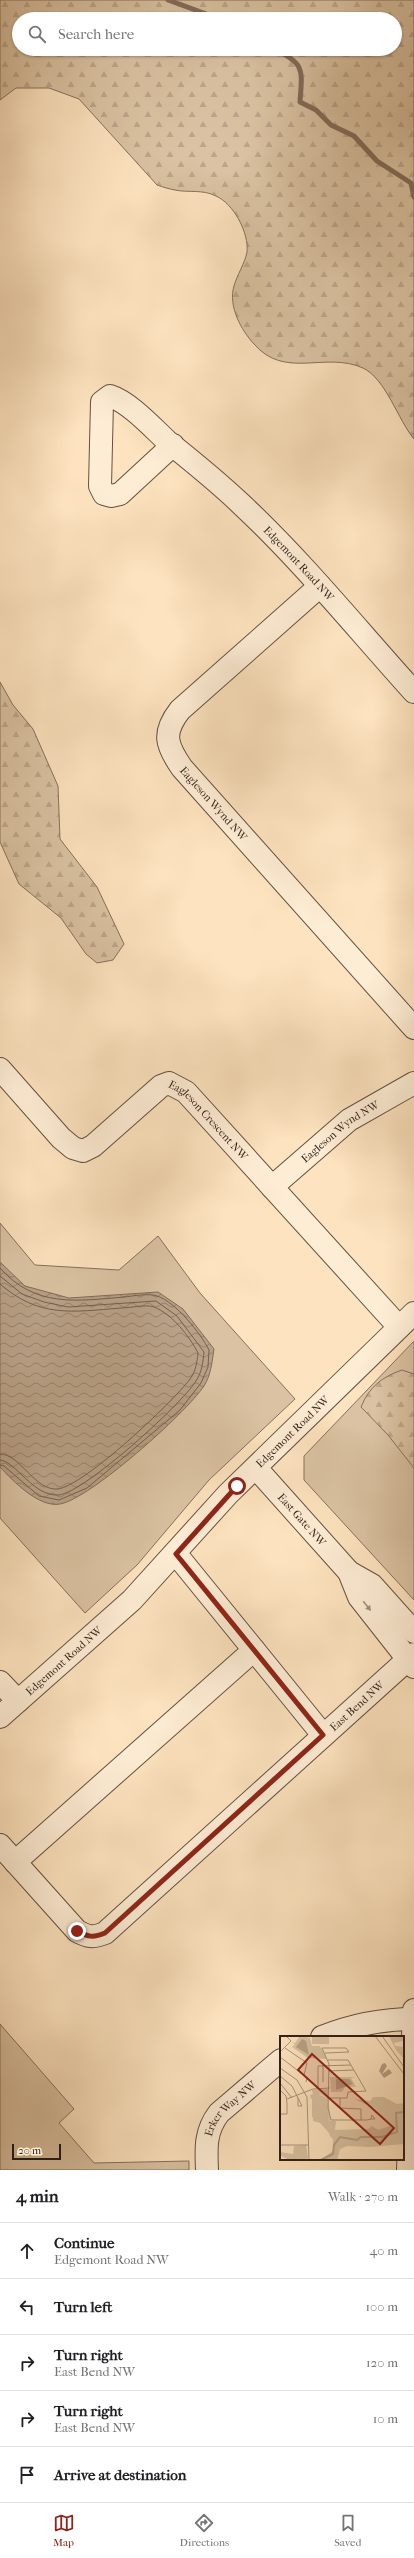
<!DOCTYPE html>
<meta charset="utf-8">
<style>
body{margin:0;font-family:"IM FELL French Canon",serif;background:#f2f2f2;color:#202124}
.scale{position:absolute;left:12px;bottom:10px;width:49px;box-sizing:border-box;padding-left:4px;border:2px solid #311f17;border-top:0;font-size:11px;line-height:14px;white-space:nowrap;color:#311f17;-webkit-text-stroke:3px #feedd5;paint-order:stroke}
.stop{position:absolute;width:12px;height:12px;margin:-9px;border:3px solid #8f2418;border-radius:50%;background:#fff}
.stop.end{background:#8f2418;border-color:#fff;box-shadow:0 1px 4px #0008}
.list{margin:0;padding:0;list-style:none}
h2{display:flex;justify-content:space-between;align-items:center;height:52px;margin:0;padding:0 16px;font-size:17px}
h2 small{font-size:13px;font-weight:400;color:#757577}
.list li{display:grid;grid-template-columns:26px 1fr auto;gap:12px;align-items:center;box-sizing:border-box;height:56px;padding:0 16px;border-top:1px solid #e0e0e0}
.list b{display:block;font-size:15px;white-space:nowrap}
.list p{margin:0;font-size:13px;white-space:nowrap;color:#757577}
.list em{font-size:13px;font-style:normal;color:#757577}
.icon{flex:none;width:22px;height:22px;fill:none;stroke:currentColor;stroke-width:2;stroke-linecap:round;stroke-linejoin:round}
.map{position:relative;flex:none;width:414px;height:2170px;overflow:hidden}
.search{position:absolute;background:#fff;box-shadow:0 1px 3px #0004;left:12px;right:12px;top:12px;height:44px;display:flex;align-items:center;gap:10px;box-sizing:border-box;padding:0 14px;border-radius:22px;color:#757577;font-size:15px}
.sheet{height:332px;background:#fff}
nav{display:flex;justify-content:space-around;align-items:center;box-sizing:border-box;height:56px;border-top:1px solid #e0e0e0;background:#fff;font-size:11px;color:#757577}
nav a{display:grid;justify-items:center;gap:2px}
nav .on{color:#8f2418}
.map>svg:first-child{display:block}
.green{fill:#dac2a2;stroke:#86705c}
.forest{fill:url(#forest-firs);stroke:#86705c;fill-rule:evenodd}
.water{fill:url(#water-waves);stroke:#826c5a}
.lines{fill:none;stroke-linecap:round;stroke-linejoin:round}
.shore{stroke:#74604e;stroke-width:1}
.stream{stroke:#826c5a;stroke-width:5}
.minor-casing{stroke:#645041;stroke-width:24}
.minor{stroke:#feedd5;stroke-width:22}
.oneway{fill:#a29080}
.route{stroke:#8f2418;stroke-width:5}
.labels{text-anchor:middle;stroke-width:4;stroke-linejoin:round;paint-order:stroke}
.street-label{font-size:11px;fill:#311f17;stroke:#feedd5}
.inset-river{fill:none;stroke:#b8a086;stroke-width:2}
.inset-road{fill:none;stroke:#ab957c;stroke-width:1}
.view{fill:#8f2418;fill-opacity:0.15;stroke:#8f2418;stroke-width:2}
.inset-edge{fill:none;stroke:#311f17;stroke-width:2}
</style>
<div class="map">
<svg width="414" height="2170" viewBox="0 0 414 2170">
<defs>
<pattern id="forest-firs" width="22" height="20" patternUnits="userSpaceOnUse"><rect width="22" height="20" fill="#dac2a2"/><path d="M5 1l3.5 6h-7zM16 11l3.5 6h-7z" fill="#bca68b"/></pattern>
<pattern id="water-waves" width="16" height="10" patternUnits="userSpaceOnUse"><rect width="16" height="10" fill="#b8a086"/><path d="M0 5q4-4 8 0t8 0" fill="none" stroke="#96826d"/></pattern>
</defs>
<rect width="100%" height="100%" fill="#fde3bf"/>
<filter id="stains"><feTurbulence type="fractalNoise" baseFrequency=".005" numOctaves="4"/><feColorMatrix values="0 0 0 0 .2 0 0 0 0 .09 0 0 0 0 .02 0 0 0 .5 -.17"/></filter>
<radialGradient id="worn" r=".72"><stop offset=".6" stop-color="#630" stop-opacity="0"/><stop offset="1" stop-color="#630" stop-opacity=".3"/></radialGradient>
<g class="green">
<path d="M0,1223L35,1265L119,1270L158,1236L200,1293L295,1399L209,1480L137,1565L85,1613L0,1518Z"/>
<path d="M414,1341V1600L304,1480V1456Z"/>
<path d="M0,2024L74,2109L59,2123L94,2163L189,2161V2170H0Z"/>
</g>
<g class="forest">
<path d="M0,0H414V439C398,420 386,379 363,368C325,351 285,380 254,344C241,330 228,306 234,286C237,275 245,263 247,252C249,233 234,204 216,196C202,189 189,193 175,190C169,189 163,187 157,185L79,99L49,88H16L0,100ZM19,19H395V49H19Z"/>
<path d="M0,682L13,705L33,729L58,786L60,839L97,887L124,944L113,960L97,963L86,954L61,918L19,884L0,842Z"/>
<path d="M402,1370L414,1374V1468L388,1435L361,1407C369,1387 382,1377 402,1370Z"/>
</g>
<path class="water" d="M0,1262L25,1286L69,1298L158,1292L183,1309L214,1349C212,1362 211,1375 204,1386C186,1413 90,1499 60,1504C39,1508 13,1481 0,1467Z"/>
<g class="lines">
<g class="shore">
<path d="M0,1268C35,1308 77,1301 124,1297C133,1296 149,1293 157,1296C176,1302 201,1334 209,1350L208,1367L201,1383L180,1410L87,1488L59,1500L39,1496L4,1466L0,1465"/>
<path d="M0,1276L22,1294L44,1302L68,1307L156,1301L177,1316L204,1352C203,1362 202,1372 196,1381C181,1405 85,1492 59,1495C33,1497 16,1461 0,1460"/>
<path d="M0,1284C39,1318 72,1312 121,1308C130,1308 146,1304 154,1307C172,1314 190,1337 198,1353C197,1362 196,1371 190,1379C173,1402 85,1485 58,1489C34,1491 21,1454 0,1454"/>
</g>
<g class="stream">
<path d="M168,0L220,19"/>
<path d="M274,49C306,64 302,70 300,102L316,110L331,125L354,136L377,161L411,183L414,197"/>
</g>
<defs>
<g id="minor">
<path id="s1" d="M173,445L120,494L111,496L104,494L100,486L102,402L110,396C129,402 152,427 167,441C192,461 218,482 241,504C303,562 357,629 414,692"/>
<path id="s2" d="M320,586L180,710C162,733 166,745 182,768L414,1028"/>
<path id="s3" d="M0,1069L61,1138L73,1148L83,1151L93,1146L161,1086L169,1083L186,1092L399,1327"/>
<path id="s4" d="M272,1187L349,1120L414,1083"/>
<path id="s5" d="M256,1468L349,1572L359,1597L414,1667"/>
<path d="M176,1554L323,1735"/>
<path d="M349,1572L372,1585L414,1632"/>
<path d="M0,1682L18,1701"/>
<path id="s6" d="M0,1717L132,1600L228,1494L414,1313"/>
<path id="s7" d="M0,1845L77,1931C88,1937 93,1938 105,1933L414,1654"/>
<path d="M15,1862L254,1650"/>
<path d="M322,2037C352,2025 381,2019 414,2019"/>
<path id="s8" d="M207,2170C206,2148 205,2131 219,2113L281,2060"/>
<path d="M408,2170L414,2010"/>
</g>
</defs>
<use href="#minor" class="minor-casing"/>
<use href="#minor" class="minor"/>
</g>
<defs><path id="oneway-solid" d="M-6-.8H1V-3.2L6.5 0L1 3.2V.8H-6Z"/></defs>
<use class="oneway" href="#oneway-solid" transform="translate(367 1606) rotate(52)"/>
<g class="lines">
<path class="route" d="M77,1931C88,1937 93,1938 105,1933L323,1735L176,1554L237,1486"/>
</g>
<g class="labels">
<g class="street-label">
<text dy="4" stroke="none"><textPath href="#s1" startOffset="445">Edgemont Road NW</textPath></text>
<text dy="4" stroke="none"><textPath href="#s2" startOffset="299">Eagleson Wynd NW</textPath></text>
<text dy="4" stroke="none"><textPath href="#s3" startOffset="283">Eagleson Crescent NW</textPath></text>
<text dy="4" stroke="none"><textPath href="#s4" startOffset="88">Eagleson Wynd NW</textPath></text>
<text dy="4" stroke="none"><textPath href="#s6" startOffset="409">Edgemont Road NW</textPath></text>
<text dy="4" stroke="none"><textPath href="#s5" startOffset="69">East Gate NW</textPath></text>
<text dy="4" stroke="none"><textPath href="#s6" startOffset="85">Edgemont Road NW</textPath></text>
<text dy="4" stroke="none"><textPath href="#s7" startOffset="484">East Bend NW</textPath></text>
<text dy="4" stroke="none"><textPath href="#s8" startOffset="70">Erker Way NW</textPath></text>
</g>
</g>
<g transform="translate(280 2036)">
<rect width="124" height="124" fill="#fde3bf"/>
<path d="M20,0L30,2L32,10H40L47,23L29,22L26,26L28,22L12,11L15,8L11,6L15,7ZM109,0H124L123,5L114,7L115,10L124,11V23L116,14ZM50,41H76L71,42L76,51H65L62,56H51ZM48,53L50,85H56L55,94L49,88L47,62L40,58L31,63L30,59L33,58L32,54Z" fill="#dac2a2"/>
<path d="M32,0L49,1V8H32ZM38,58L47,62L49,88L55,94L88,93L92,90L98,94L110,90L94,72L74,63L90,65L93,61H104L117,68L124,67V108L90,111L67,110L60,113L57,124H40L53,115V103L50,100L44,80L39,83L32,81V62ZM26,109L28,122L24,124H9L0,119V116L13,118L14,110Z" fill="#dac2a2"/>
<path d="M36,69L43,70L50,98L40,87L33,85V81L40,82Z" fill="#dac2a2"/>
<path d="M22,3L26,5L29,19L16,11ZM105,27L107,30L102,38L109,33L112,37L104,42L99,35L102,28ZM56,43H69L73,48L56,54Z" fill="#b8a086"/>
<path class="inset-river" d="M41,124L53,118L54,109L60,101L77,104L81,101H102L117,96L116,77L124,76"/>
<path class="inset-road" d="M95,0L124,38M102,0L124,31M5,12L27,27L24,39M42,12L49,28L48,72L51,84H87L91,83H95L92,79L91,83M42,12H66L69,16L45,17M0,16L11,5L6,0M0,21L21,37L27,42L26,46M48,24H68L86,55L68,56L67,62H50M0,32L17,44L27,61L29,124M49,35L74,34M0,40L12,50L18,62V70H22L18,62M43,46V29M0,47L12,62M38,52V30L71,29M0,54L6,60L7,67V78H0M60,62V72L81,73V84M7,63L33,53L50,52M0,109H29"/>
<path class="view" d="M32,18L114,92L100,108L18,34Z"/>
<rect width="124" height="124" class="inset-edge"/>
</g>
<rect width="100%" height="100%" filter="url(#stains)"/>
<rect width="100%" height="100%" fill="url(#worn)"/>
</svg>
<div class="scale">20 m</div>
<div class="stop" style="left:237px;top:1486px"></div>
<div class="stop end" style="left:77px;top:1931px"></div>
<div class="search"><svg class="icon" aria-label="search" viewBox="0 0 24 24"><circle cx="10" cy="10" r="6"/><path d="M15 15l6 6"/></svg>Search here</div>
</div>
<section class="sheet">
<h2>4 min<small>Walk · 270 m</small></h2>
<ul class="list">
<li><svg class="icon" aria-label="ahead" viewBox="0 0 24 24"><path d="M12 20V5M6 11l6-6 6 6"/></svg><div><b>Continue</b><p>Edgemont Road NW</p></div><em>40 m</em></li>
<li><svg class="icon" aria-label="left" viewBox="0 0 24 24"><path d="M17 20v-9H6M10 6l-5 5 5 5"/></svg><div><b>Turn left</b></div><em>100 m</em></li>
<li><svg class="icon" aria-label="right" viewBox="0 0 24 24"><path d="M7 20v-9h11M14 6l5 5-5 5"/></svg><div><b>Turn right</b><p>East Bend NW</p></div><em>120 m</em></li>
<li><svg class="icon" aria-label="right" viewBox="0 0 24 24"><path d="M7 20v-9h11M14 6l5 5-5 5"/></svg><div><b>Turn right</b><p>East Bend NW</p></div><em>10 m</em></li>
<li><svg class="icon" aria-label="arrive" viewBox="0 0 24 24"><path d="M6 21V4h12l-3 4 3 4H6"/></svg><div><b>Arrive at destination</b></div></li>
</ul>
</section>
<nav>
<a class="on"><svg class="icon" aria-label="map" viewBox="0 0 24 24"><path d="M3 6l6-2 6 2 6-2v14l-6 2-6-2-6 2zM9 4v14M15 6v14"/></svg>Map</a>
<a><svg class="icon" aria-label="directions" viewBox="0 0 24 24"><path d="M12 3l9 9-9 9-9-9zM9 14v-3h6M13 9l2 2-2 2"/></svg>Directions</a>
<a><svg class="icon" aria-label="saved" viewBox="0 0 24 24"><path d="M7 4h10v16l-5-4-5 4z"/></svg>Saved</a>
</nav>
